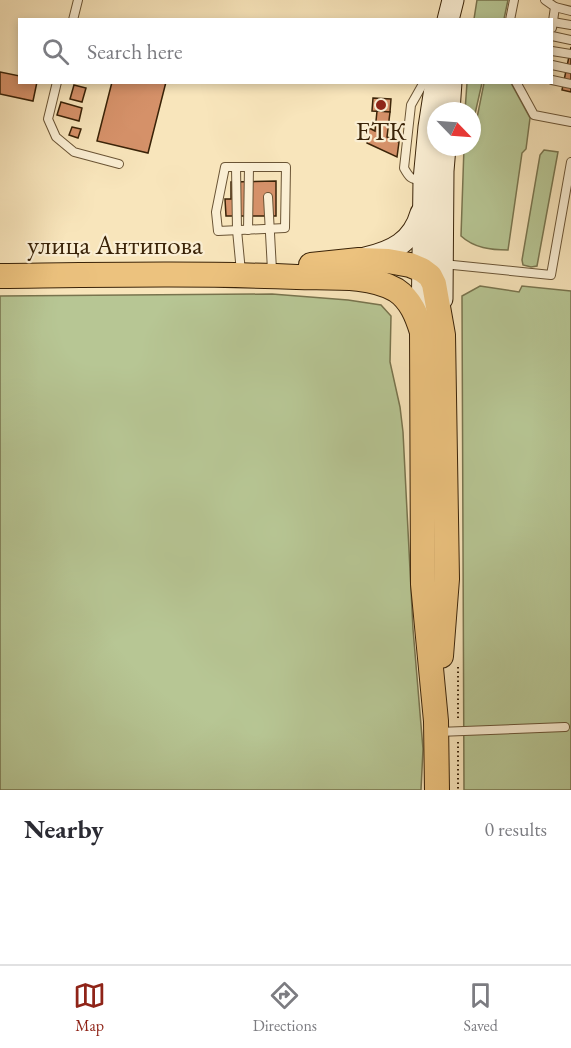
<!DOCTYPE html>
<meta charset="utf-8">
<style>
body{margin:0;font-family:"EB Garamond",serif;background:#f7f7f7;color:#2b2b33}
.compass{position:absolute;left:427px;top:102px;width:54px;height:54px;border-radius:50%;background:#fff;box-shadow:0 3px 9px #0003;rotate:115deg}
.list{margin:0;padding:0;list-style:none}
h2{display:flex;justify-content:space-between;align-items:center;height:78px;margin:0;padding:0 24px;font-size:26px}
h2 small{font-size:20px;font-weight:400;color:#7c7c81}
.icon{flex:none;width:33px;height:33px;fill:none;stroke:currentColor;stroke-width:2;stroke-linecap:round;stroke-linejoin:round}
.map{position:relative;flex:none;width:571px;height:790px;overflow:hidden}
.search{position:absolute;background:#fff;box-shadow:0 3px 9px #0003;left:18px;right:18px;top:18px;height:66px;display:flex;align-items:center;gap:15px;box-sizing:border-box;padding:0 21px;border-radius:0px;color:#7c7c81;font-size:22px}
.sheet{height:174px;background:#fff}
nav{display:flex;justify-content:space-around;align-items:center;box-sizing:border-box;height:84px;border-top:2px solid #e1e1e2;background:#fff;font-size:16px;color:#7c7c81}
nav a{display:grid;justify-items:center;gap:3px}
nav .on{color:#8f2418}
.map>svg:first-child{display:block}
.green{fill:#b7c694;stroke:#78744e;stroke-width:1.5}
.building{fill:#d59169;stroke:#3a2308;stroke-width:1.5}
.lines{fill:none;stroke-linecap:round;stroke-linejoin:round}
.service-casing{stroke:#6a5435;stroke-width:10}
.secondary-casing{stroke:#3a2308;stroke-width:23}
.primary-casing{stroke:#3a2308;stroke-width:26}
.path{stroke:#3a2308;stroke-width:2;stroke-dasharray:1.5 3;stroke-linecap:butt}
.service{stroke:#faeed3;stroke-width:8}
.secondary{stroke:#faeed3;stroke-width:21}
.primary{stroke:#ecc27e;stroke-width:24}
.poi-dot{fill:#8f2418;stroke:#faeed3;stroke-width:2}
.labels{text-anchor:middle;stroke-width:4.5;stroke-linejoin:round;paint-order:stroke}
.poi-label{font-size:27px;fill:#3a2308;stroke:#faeed3}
.street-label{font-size:27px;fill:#3a2308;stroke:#faeed3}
</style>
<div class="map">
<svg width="571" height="790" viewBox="0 0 571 790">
<rect width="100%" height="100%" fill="#f8e5bb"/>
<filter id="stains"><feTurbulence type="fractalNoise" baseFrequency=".00333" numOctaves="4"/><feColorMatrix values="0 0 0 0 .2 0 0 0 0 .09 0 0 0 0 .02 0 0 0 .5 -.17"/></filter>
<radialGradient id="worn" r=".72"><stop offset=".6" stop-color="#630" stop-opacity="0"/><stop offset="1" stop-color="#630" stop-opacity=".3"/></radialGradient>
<g class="green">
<path d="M477,0H508L504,19H474Z"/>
<path d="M467,83H482L472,127V111H465Z"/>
<path d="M484,83H511L530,118L526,149L522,153L508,250C491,250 474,248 461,236L464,147H472V129L475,128Z"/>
<path d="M544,150L558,152L537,266L531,267L523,265L522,260L540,155Z"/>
<path d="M480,286L519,292L522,286L571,291V790H464L462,296Z"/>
<path d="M272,294L348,300L381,305L391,316L390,362L400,407L403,432L413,629L423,749L421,790H0V296Z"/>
</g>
<g class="building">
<path d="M571,47V92L562,90Z"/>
<path d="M0,72L20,76V82H37L33,101L0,94Z"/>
<path d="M112,82H166L148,153L97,141Z"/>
<path d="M74,85L86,88L82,102L70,99Z"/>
<path d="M373,98L391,99L390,112L372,111Z"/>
<path d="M61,102L82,108L79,121L57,115Z"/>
<path d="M377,111L390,112L387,137L399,142L397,157L367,143L369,128L375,131Z"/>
<path d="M72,127L81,129L78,138L69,135Z"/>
<path d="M276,181V216H226L225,199H231V182Z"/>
</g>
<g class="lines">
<defs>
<g id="service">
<path d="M545,0L555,7L552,28"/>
<path d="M555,7L571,11"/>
<path d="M73,20L78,0"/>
<path d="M510,20L514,0"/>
<path d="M553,22L571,25"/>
<path d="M552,36L571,40"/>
<path d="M552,51L571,54"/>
<path d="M552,65L571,69"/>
<path d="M552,80L571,84"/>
<path d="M57,82L48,119L56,137L74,152L119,164"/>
<path d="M516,82L534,115L571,122"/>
<path d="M225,167H286L285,228L218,231L216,212Z"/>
<path d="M236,167L237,230L241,272"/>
<path d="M421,180C411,180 409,177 404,168L411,105L424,82"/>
<path d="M268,197L272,270"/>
<path d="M248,230L249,167"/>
<path d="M443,264L551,275L571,162"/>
<path d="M438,732L565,727"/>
</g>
<g id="secondary">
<path d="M448,20L453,0"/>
<path d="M449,111L451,82"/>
<path d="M365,258C392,252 413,242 421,213"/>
<path d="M442,299L443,171L445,147"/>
<path d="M422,330L424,180L429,127L436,82"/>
</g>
<g id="primary">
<path d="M311,265L359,260L388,261L410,265L422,270L430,276L434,284L443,335L447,579L441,656"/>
<path d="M0,276C99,275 198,273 297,277C327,278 369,274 396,290C411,300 417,316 422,332L423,584L436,721L437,790"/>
</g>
</defs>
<use href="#service" class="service-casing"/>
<use href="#secondary" class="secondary-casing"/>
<use href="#primary" class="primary-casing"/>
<g class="path">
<path d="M458,667V721"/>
<path d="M458,742V790"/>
</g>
<use href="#service" class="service"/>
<use href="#secondary" class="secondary"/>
<use href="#primary" class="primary"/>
</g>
<circle class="poi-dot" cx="381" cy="105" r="6"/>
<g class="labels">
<g class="poi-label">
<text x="381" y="140">ЕТК</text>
</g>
<g class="street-label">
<text x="115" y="254">улица Антипова</text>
</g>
</g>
<rect width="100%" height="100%" filter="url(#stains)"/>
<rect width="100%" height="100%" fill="url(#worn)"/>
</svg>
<svg class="compass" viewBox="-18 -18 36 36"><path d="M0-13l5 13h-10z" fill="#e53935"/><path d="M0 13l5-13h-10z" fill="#7c7c81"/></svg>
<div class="search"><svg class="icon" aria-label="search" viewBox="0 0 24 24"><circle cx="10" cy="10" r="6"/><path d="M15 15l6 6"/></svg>Search here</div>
</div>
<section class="sheet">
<h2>Nearby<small>0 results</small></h2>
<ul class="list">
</ul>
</section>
<nav>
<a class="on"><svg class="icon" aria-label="map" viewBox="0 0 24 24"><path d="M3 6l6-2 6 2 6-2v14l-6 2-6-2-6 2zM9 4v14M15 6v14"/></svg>Map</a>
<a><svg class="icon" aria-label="directions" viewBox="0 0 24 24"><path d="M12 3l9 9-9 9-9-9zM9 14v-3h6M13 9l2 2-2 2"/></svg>Directions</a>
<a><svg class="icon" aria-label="saved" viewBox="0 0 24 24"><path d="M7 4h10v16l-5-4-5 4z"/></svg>Saved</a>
</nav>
